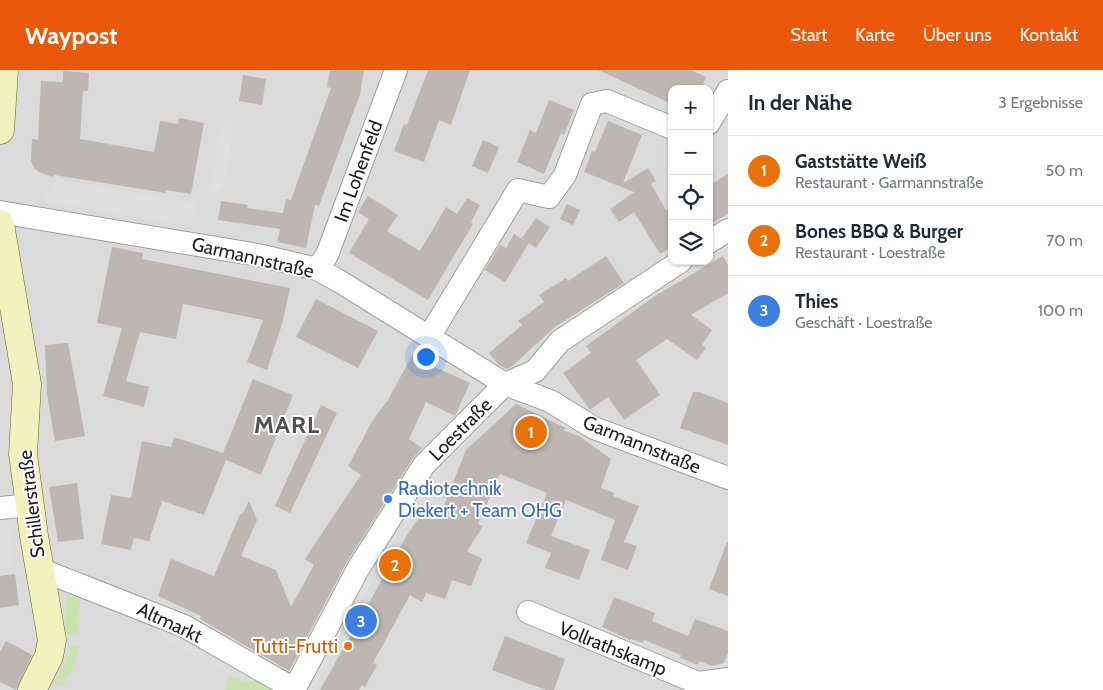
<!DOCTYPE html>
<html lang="de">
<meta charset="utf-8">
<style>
body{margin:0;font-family:Cabin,sans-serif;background:#f2f2f3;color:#1f2937}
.controls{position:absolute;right:15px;top:15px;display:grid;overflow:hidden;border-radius:10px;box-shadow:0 1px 4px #0004}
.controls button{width:45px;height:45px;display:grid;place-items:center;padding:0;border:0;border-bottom:1px solid #e0e1e3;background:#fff;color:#1f2937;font:25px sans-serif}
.you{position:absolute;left:425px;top:286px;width:18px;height:18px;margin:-12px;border:4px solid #fff;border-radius:50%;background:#1a73e8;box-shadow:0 0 0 8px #1a73e833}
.badge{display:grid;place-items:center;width:32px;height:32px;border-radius:50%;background:#ea580c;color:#fff;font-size:16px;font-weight:700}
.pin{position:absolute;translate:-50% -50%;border:2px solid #fff;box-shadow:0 1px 5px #0006}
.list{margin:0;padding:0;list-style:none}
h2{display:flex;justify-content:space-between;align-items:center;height:65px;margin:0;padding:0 20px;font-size:21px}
h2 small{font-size:16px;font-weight:400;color:#747a83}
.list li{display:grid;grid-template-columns:32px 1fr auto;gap:15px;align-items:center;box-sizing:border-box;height:70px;padding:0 20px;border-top:1px solid #e0e1e3}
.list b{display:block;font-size:19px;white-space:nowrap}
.list p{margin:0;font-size:16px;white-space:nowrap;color:#747a83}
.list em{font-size:16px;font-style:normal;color:#747a83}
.icon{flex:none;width:28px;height:28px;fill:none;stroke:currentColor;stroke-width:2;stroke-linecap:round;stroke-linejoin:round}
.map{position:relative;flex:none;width:728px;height:620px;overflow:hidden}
header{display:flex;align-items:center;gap:30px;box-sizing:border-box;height:70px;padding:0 25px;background:#ea580c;color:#fff}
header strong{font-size:24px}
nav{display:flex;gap:28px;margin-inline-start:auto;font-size:18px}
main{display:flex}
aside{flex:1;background:#fff}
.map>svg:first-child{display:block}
.residential{fill:#dbdbdb;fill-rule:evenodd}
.grass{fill:#cae3af}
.parking{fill:#dedede}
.building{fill:#bdb6b2}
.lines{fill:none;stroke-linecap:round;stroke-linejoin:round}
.street-casing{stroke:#9f9f9f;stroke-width:24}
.secondary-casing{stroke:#626910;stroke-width:29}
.street{stroke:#fff;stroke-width:22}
.secondary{stroke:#f2f2be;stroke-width:28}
.shop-dot{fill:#3f7fe0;stroke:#fff;stroke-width:2}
.food-dot{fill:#e8710a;stroke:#fff;stroke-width:2}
.labels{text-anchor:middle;stroke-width:4;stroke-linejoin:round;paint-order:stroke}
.street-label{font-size:19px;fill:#1e1e1e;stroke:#fff}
.shop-label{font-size:19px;fill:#366cbe;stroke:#fff;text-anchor:start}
.food-label{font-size:19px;fill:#c56008;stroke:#fff;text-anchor:end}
.district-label{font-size:24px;font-weight:bold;letter-spacing:1px;fill:#515151;stroke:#fff}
</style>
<header>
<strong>Waypost</strong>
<nav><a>Start</a><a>Karte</a><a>Über uns</a><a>Kontakt</a></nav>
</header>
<main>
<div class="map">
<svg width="728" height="620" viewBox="0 0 728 620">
<rect width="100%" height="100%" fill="#edeae5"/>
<path class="residential" d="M0,0H728V620H0ZM672,19H709V191H672Z"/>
<g class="grass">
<path d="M67,521L80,525L78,565L64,564Z"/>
<path d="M70,576H78L76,592L62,617L54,614L68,587Z"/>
<path d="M229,606L248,613L261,608L271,614L269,619L264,620H225Z"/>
</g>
<g class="parking">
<path d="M230,49L234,55L224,116L213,125L208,117L214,113L210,108L215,104L212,98L218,93L214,88L219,83L215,77L221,73L217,67L222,63L218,58Z"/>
<path d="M54,109L195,133L191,156L44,131L47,121L52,120Z"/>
<path d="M488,337V351L452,387L398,465L313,620H299L429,396Z"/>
<path d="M0,451H8L13,497L0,498Z"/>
<path d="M162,554L180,564L176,574L157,565Z"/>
<path d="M189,568L207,578L201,588L183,580Z"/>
<path d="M215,581L236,591L230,604L210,593Z"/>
</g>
<g class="building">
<path d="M330,0H364L360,24L319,136L315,135L306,178L277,172L280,159L218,150L221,131L248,135L247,138L283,143L286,129L291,130L331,18L327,17Z"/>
<path d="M428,0H470L451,55L439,50L424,92L394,81L404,54L407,55Z"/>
<path d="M598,0H691L706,7L701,19H672V34Z"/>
<path d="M63,1L89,3L88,21H83L80,69L154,82L160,51L178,54L179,48L204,53L191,124L166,120V123L54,105L53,107L39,102L34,98L31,91L32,69L38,70L41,11L63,12Z"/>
<path d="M243,5L266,9L262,35L239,31Z"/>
<path d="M549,30L574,40L564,65L561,63L544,104L517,92L530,60L536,63Z"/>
<path d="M608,51L642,65L623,113L648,98L656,111L651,114L666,140L672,136V177L660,184L634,142L619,152L610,139L634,122L584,102L592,81L595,82Z"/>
<path d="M483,70L499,77L488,103L472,96Z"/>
<path d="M728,104V144L709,155V116Z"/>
<path d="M368,126L398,145L387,161L420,181L446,137L457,144L467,128L480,135L471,152L473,154L428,230L349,183L369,149L358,142Z"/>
<path d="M567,134L580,140L573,155L560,149Z"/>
<path d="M536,148L550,157L536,178L522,168Z"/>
<path d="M514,164L529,173L505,212L485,200L500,175L506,178Z"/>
<path d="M112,177L143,183L142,189L290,218L282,254L267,300L247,292L263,250L183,234L176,269L140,262L126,311L149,317L144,337L103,326L122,258L97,253Z"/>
<path d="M606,186L624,213L555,257L510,298L506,299L498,294L489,283L522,255L518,251L544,232L539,225L566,208L568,211Z"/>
<path d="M723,186L728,195V223L691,245L712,260L702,275L706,278L697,290L667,269L636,290L660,325L624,350L608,327L590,340L563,303L591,283L586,276L655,226Z"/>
<path d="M316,229L378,261L358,298L296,267Z"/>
<path d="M68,273L85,366L55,371L47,324L45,275Z"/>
<path d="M416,278L430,286L426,293L470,313L455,346L426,332L409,369L422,378L413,388L347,492L289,601L200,549L201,546L158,526L171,489L214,506L240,444L242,445L249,431L257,450L241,486L276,500L291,537L314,495L305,489L361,405L348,396L373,350L388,330Z"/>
<path d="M253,309L293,325L261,405L226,390L204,445L162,431L149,471L134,468L131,480L101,474L111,425L131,428L142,371L171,377L174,367L223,383Z"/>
<path d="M693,322H699L728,333V375L680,358Z"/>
<path d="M516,334L566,358L563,360L579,366L611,389L601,418L614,423L613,426L639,436L624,472L637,476L628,500L601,490L615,450L566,430L551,466L590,480L579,510L545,498L551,483L526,473L547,423L500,404L478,454L483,456L467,481L482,489L471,516L452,510L445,529L426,523L422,532L410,525L373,593L377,595L365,617L362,615L359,620H320L407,465L425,439L439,448L466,380Z"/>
<path d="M321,335L337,343L290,443L275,436Z"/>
<path d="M77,413L84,469L58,472L49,417Z"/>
<path d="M727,472H728V526L709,519Z"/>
<path d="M15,504L19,535L0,538V506Z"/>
<path d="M614,527L655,543L652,551L688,566L695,549L728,561V583L724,593L712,596L699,591L698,595L680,588L681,585L644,570L643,573L631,569L630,570L602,557Z"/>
<path d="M505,566L565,589L554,620H546L492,600Z"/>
<path d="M6,571L32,585L16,620L0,612V582Z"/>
</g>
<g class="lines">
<defs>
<g id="street">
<path d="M709,53L728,21"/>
<path d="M0,142L258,185L317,199L339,211L505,314L550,331L594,358L728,408"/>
<path d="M709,172L728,160"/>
<path d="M317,199L327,185L396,0"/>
<path d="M429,267L518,120L549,127L565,105L592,34L607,31L672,58"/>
<path d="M0,438L31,435"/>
<path d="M39,499L184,556L294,619"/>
<path d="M528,542L698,613L728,609"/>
<path d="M294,620L358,499L424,395L505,314L535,301L560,271L681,191"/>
</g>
<g id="secondary">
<path d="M0,60L4,0"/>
<path d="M0,154L27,314L23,384L34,466L52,570L49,586L32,620"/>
</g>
</defs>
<use href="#street" class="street-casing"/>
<use href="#secondary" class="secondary-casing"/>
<use href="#street" class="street"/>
<use href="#secondary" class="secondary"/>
</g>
<circle class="shop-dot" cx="388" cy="429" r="5"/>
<circle class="food-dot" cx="348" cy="576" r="5"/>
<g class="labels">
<g class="street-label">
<text transform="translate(358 101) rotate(-70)" y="7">Im Lohenfeld</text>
<text transform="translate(253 187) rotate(13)" y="7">Garmannstraße</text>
<text transform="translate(460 359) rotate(-45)" y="7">Loestraße</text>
<text transform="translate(642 374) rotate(22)" y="7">Garmannstraße</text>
<text transform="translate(31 434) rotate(-97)" y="7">Schillerstraße</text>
<text transform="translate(170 552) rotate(25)" y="7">Altmarkt</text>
<text transform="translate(613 578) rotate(22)" y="7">Vollrathskamp</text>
</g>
<g class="shop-label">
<text x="398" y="425">Radiotechnik<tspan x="398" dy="22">Diekert + Team OHG</tspan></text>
</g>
<g class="food-label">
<text x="338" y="583">Tutti-Frutti</text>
</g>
<g class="district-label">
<text x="287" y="363">MARL</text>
</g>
</g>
</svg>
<div class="controls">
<button>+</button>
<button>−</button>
<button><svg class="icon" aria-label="locate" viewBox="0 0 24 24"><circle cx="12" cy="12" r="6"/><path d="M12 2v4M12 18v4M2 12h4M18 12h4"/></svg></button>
<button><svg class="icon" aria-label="layers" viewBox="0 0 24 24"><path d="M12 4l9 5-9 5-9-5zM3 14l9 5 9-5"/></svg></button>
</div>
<div class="you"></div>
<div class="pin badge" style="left:531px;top:362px;background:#e8710a">1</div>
<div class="pin badge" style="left:395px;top:495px;background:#e8710a">2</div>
<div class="pin badge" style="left:361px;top:551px;background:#3f7fe0">3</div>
</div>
<aside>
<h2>In der Nähe<small>3 Ergebnisse</small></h2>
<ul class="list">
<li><span class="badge" style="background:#e8710a">1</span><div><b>Gaststätte Weiß</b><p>Restaurant · Garmannstraße</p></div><em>50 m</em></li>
<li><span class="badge" style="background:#e8710a">2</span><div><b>Bones BBQ &amp; Burger</b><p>Restaurant · Loestraße</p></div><em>70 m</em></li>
<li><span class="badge" style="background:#3f7fe0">3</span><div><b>Thies</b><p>Geschäft · Loestraße</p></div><em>100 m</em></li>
</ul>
</aside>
</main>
